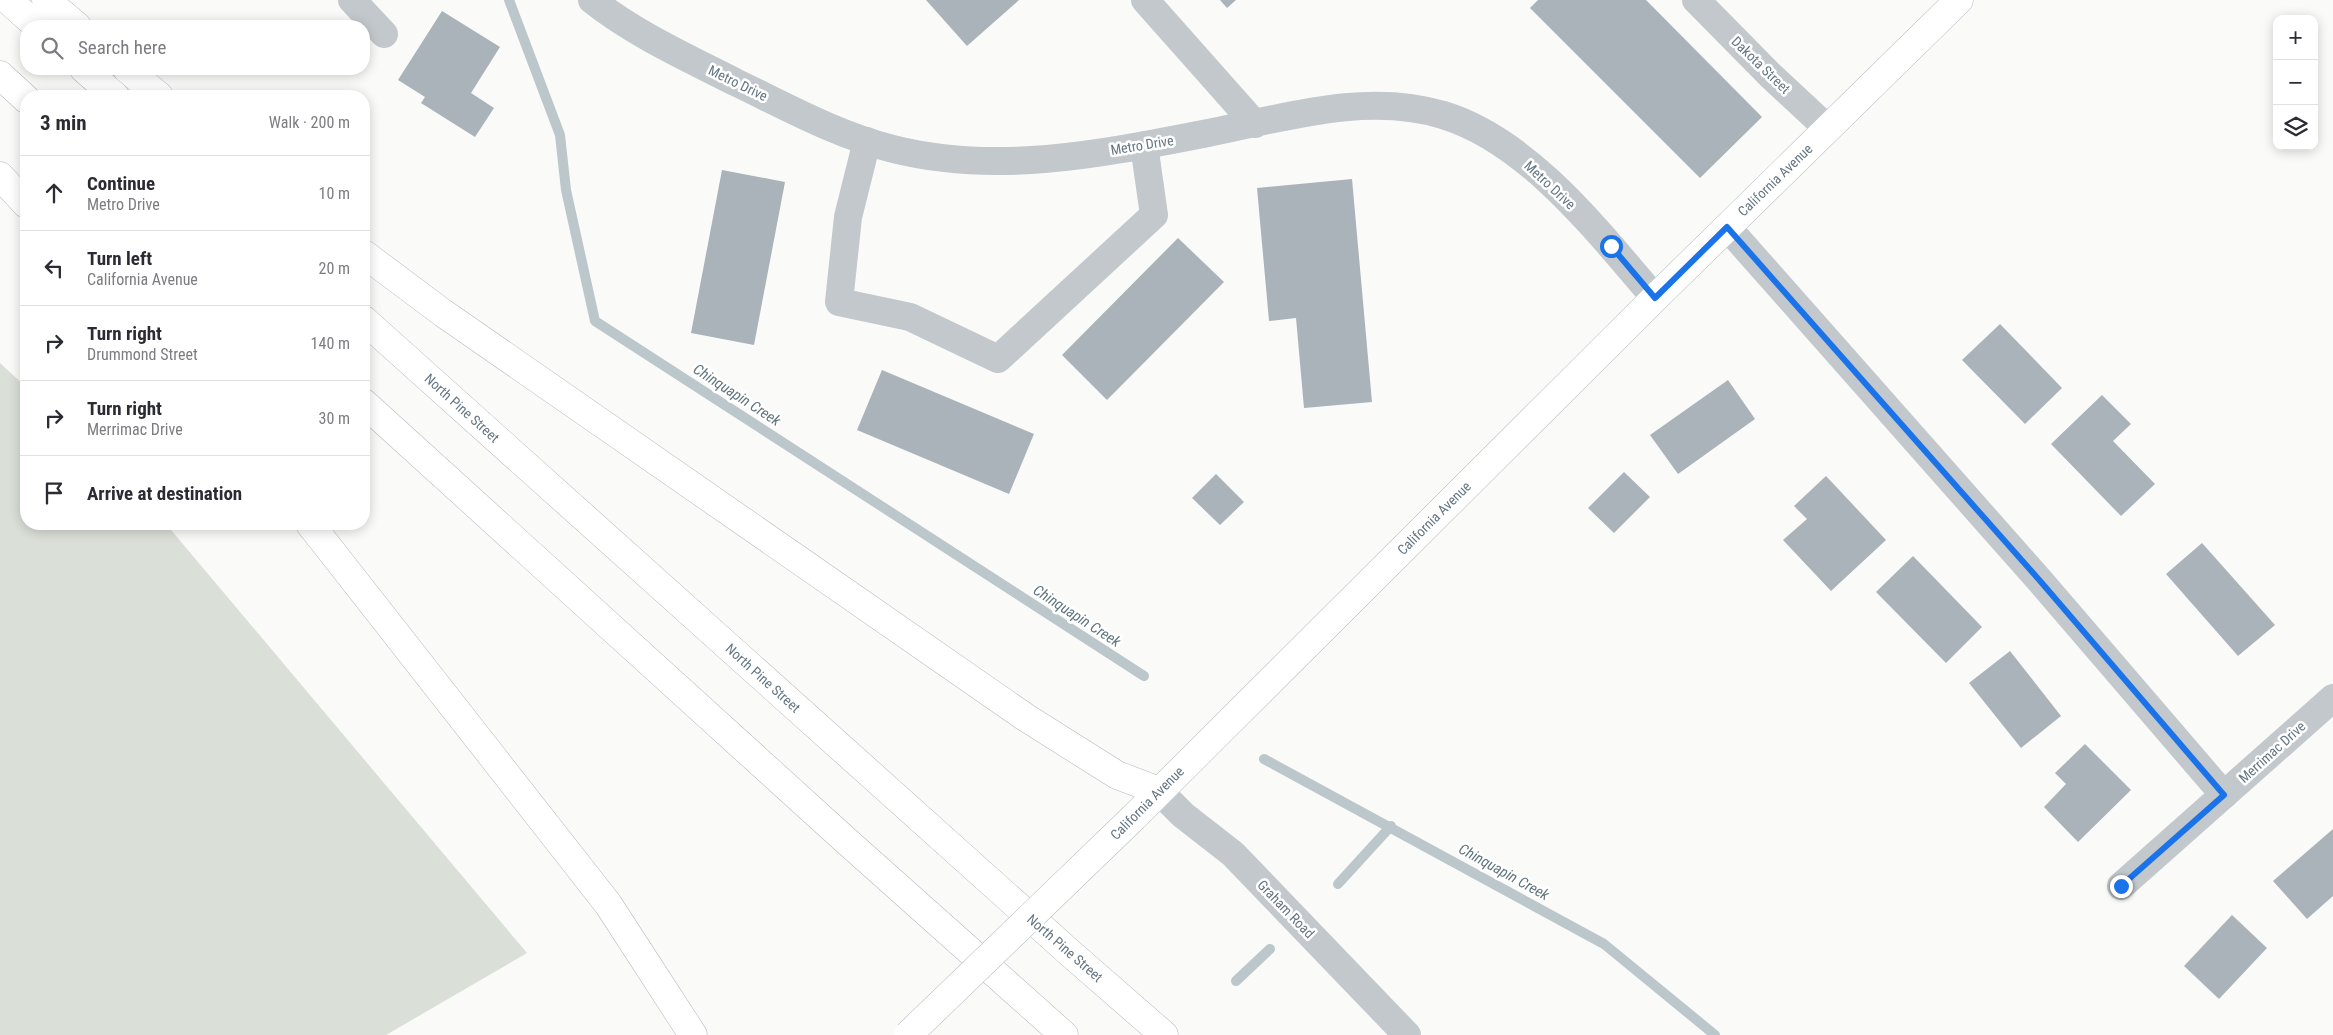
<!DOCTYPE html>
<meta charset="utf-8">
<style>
body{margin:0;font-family:"Roboto Condensed",sans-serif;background:#f7f7f7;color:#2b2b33}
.controls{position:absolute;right:15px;top:15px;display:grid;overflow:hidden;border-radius:10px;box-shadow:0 2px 12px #0003}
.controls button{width:45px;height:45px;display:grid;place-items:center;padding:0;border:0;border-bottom:1px solid #e1e1e2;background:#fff;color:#2b2b33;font:25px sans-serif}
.stop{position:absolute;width:15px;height:15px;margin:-11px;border:4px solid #1a73e8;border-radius:50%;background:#fff}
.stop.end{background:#1a73e8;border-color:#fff;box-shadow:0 1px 5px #0008}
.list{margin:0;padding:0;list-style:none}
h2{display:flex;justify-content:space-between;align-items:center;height:65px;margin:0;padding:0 20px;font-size:21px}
h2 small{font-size:16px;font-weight:400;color:#7c7c81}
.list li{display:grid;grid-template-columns:32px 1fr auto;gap:15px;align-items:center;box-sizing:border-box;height:75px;padding:0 20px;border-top:1px solid #e1e1e2}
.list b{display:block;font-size:19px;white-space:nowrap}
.list p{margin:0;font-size:16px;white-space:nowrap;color:#7c7c81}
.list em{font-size:16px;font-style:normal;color:#7c7c81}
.icon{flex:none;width:28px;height:28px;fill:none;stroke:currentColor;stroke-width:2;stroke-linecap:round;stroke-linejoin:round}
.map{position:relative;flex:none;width:2333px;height:1035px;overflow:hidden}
.search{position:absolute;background:#fff;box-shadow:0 2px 12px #0003;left:20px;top:20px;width:350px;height:55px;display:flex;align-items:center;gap:12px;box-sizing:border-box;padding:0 18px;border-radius:20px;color:#7c7c81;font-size:19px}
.panel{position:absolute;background:#fff;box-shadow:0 2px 12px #0003;left:20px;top:90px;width:350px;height:440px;border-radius:20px}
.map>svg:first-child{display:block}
.green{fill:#dadfd7}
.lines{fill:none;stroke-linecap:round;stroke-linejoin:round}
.stream{stroke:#bbc7cb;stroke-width:10}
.building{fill:#aab3b9}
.major-casing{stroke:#b5babe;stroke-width:29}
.highway-casing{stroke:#b4b9bd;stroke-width:29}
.minor{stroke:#c3c8cc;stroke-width:28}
.major{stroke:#fff;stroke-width:28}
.highway{stroke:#fff;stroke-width:28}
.major-bridge-casing{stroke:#b5babe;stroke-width:29;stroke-linecap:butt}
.major-bridge{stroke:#fff;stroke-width:28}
.route{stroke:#1a73e8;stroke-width:6}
.labels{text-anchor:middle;stroke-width:5;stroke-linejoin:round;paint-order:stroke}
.street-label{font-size:14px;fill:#657683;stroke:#fff}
.water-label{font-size:15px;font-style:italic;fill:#60757c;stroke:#fff}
</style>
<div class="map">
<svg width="2333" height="1035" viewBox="0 0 2333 1035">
<rect width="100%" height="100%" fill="#fafaf8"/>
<path class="green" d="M0,363L26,387V524H166L527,953L386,1035H0Z"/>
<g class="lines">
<g class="stream">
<path d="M509,0L560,135L566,190L595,321L1144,676"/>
<path d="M1264,759L1604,944L1715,1035"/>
<path d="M1338,884L1391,826"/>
<path d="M1236,981L1270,949"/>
</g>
</g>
<g class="building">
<path d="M926,0H1019L967,46Z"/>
<path d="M1220,0H1236L1227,8Z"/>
<path d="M1538,0H1646L1762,117L1700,178L1530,8Z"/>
<path d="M442,11L500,47L471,93L494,108L475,137L421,103L425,97L398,80Z"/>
<path d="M722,170L785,182L754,345L691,333Z"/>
<path d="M1352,179L1372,402L1304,408L1296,318L1269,321L1257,188Z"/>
<path d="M1178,238L1224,282L1107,400L1062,355Z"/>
<path d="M2000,324L2062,388L2025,424L1962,360Z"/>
<path d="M882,370L1034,434L1009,494L857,430Z"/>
<path d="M1728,380L1755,419L1678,474L1650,435Z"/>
<path d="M2102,395L2131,424L2113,441L2155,484L2121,516L2051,444Z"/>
<path d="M1624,472L1650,497L1614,533L1588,508Z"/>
<path d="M1216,474L1244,502L1220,525L1192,498Z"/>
<path d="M1826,476L1886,540L1831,591L1783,540L1807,519L1794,506Z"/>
<path d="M2202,543L2275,625L2238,656L2166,574Z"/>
<path d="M1913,556L1982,627L1946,663L1876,592Z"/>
<path d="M2010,651L2061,716L2021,748L1969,683Z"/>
<path d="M2085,744L2131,790L2078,842L2044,807L2066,784L2055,773Z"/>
<path d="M2333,829V896L2307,919L2273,881Z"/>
<path d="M2232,915L2267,948L2219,999L2184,966Z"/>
</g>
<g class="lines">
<defs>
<path id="major" d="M1134,817L1655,298L1959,0"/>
<g id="highway">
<path d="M8,0L37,26"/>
<path d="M46,0L77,26"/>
<path d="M84,69L115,96"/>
<path d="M127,69L159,96"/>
<path d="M0,75L26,99"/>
<path d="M0,176L26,204"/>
<path d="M364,254L443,313L1025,717L1117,775L1159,791"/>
<path d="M364,320L1070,953L1164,1035"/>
<path d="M364,403L842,837L1064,1035"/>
<path d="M310,524L608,904L693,1035"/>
</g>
</defs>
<use href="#major" class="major-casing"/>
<use href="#highway" class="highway-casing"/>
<g class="minor">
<path d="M352,0L384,34"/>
<path d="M592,0C635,34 686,57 735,82C787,107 837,135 893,149C996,175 1101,154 1203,134C1280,119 1365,91 1443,115C1529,141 1598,232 1655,298"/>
<path d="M1145,0L1255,124"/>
<path d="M1696,0L1770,75L1828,129"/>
<path d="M867,141L848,217L839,302L910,317L998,359L1154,215L1144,145"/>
<path d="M1727,227L2041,582L2224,795"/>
<path d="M1159,791L1183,815L1233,854L1407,1035"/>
<path d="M2121,886L2333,698"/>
</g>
<use href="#major" class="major"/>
<use href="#highway" class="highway"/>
<defs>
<path id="major-bridge" d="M908,1035L1134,817"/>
</defs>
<use href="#major-bridge" class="major-bridge-casing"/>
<use href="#major-bridge" class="major-bridge"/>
</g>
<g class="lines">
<path class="route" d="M1611,246L1655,298L1727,227L2041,582L2224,795L2121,886"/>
</g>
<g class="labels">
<g class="street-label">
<text transform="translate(1761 65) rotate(44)" y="5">Dakota Street</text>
<text transform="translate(738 83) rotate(26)" y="5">Metro Drive</text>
<text transform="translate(1142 145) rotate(-9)" y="5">Metro Drive</text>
<text transform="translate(1775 180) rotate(-44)" y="5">California Avenue</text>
<text transform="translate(1550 185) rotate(43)" y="5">Metro Drive</text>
<text transform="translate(462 408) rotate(42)" y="5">North Pine Street</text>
<text transform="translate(1434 518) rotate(-45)" y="5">California Avenue</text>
<text transform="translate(763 678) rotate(42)" y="5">North Pine Street</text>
<text transform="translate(2272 752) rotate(-42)" y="5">Merrimac Drive</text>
<text transform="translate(1147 803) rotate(-45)" y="5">California Avenue</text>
<text transform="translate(1286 909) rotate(46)" y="5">Graham Road</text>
<text transform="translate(1065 948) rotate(41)" y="5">North Pine Street</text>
</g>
<g class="water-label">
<text transform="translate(737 395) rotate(33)" y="5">Chinquapin Creek</text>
<text transform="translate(1077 616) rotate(33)" y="5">Chinquapin Creek</text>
<text transform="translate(1504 872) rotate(29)" y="5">Chinquapin Creek</text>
</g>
</g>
</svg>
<div class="controls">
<button>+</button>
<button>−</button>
<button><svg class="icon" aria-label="layers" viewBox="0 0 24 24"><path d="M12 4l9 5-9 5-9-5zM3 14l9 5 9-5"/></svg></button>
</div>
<div class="stop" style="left:1611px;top:246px"></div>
<div class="stop end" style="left:2121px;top:886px"></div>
<div class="search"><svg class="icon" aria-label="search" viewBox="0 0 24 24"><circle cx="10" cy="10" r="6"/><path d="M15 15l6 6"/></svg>Search here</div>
<section class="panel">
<h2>3 min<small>Walk · 200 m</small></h2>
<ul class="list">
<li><svg class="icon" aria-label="ahead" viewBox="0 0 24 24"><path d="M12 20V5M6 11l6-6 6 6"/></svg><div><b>Continue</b><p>Metro Drive</p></div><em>10 m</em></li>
<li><svg class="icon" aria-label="left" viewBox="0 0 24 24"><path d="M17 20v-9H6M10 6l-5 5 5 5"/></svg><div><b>Turn left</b><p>California Avenue</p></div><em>20 m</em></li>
<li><svg class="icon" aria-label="right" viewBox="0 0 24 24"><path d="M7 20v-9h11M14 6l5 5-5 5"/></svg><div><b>Turn right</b><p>Drummond Street</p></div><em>140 m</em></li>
<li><svg class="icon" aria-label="right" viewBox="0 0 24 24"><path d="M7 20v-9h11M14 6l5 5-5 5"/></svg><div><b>Turn right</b><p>Merrimac Drive</p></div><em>30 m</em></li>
<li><svg class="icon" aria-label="arrive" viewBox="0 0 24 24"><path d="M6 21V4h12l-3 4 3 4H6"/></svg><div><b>Arrive at destination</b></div></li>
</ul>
</section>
</div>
